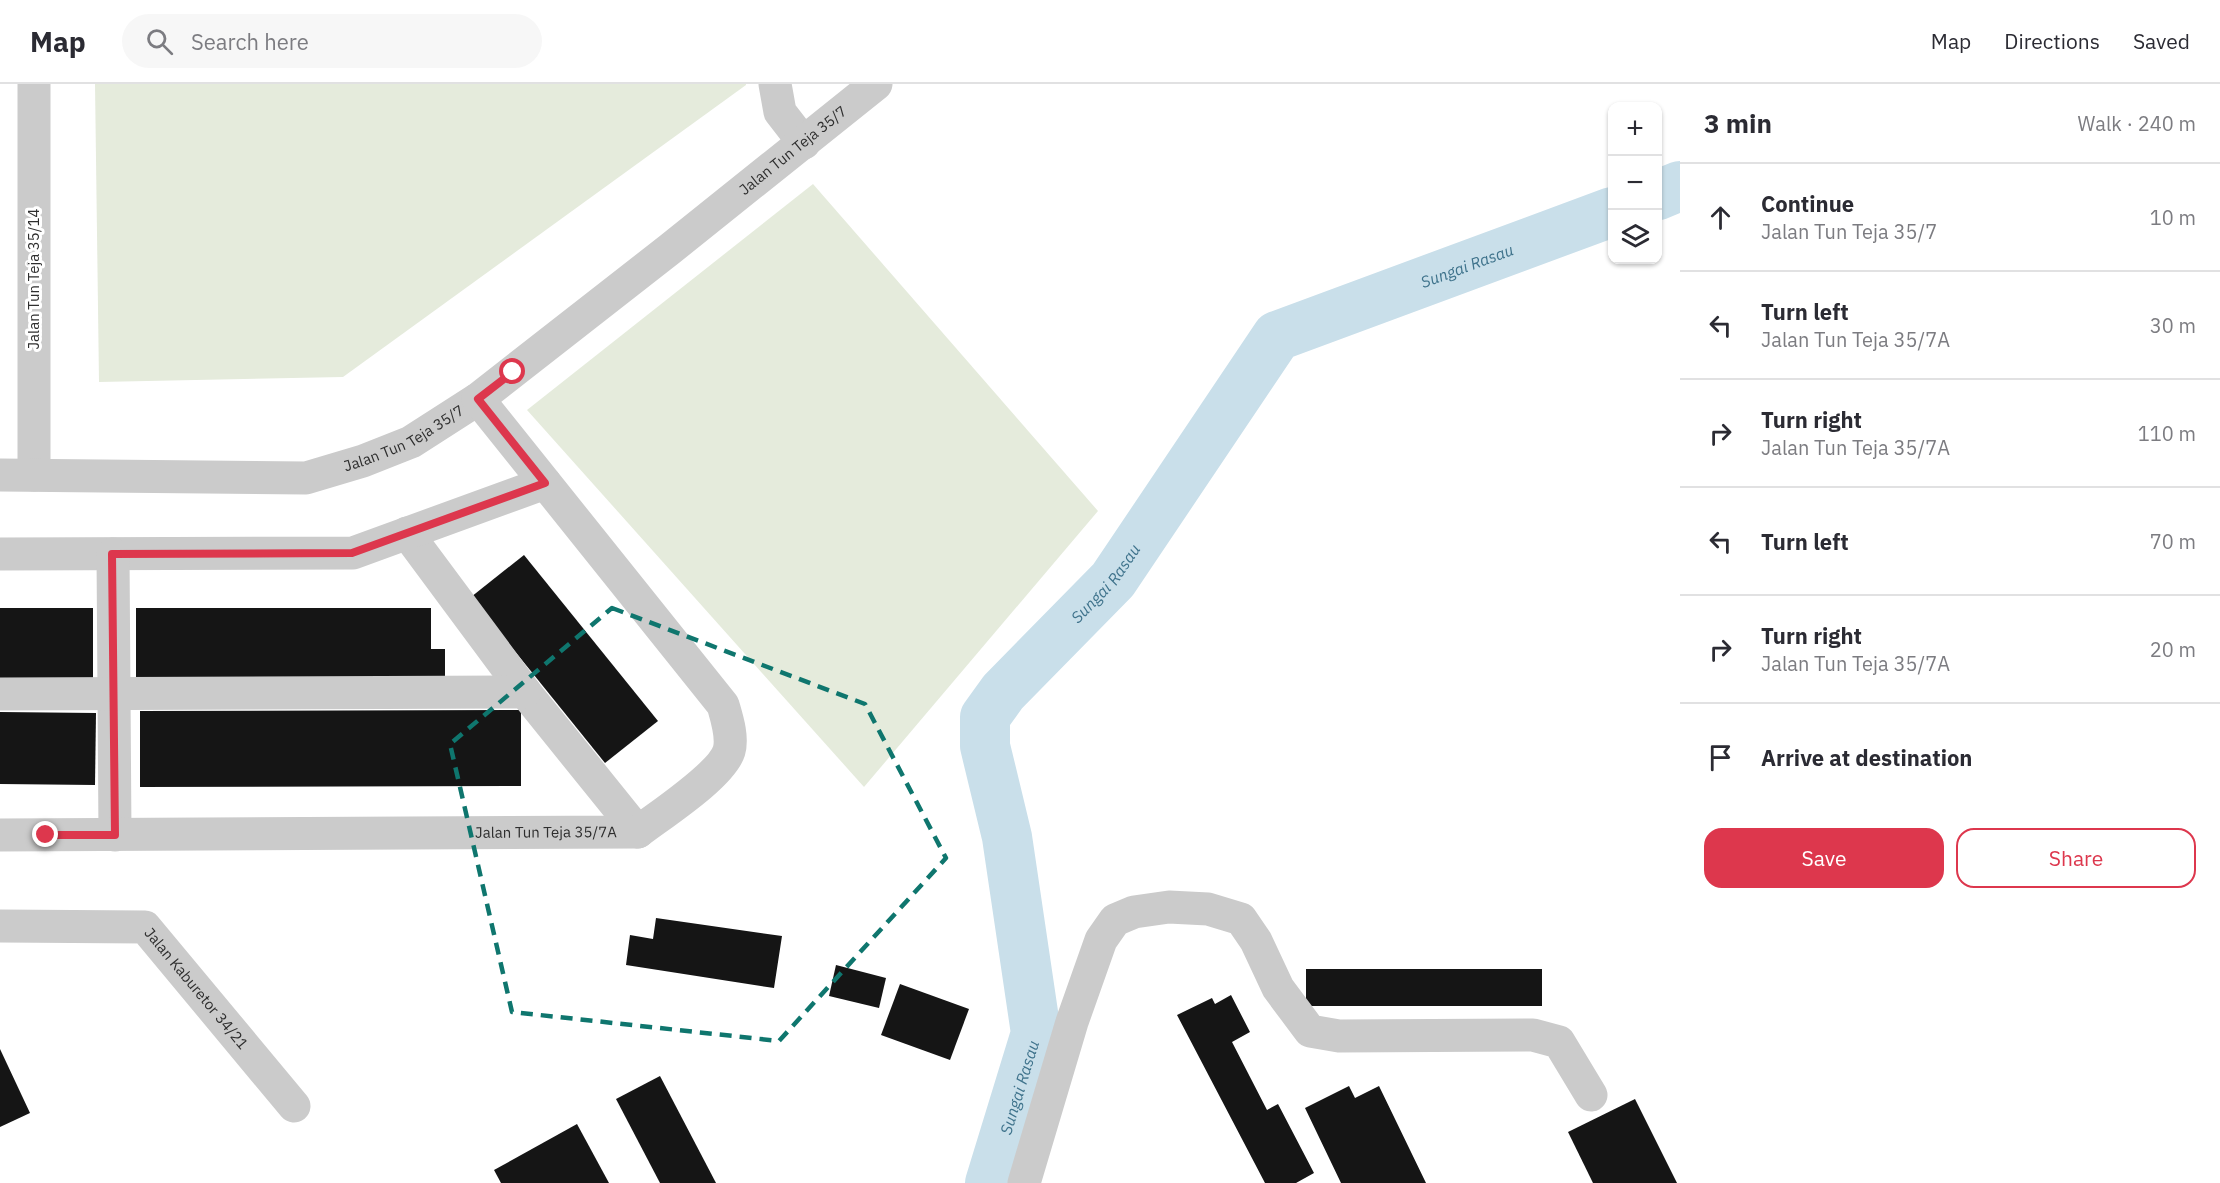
<!DOCTYPE html>
<meta charset="utf-8">
<style>
body{margin:0;font-family:"IBM Plex Sans",sans-serif;background:#f7f7f7;color:#2b2b33}
.controls{position:absolute;right:18px;top:18px;display:grid;overflow:hidden;border-radius:12px;box-shadow:0 2px 4px #0004}
.controls button{width:54px;height:54px;display:grid;place-items:center;padding:0;border:0;border-bottom:2px solid #e1e1e2;background:#fff;color:#2b2b33;font:30px sans-serif}
.stop{position:absolute;width:18px;height:18px;margin:-14px;border:4px solid #dd374d;border-radius:50%;background:#fff}
.stop.end{background:#dd374d;border-color:#fff;box-shadow:0 2px 6px #0008}
.list{margin:0;padding:0;list-style:none}
h2{display:flex;justify-content:space-between;align-items:center;height:78px;margin:0;padding:0 24px;font-size:26px}
h2 small{font-size:20px;font-weight:400;color:#7c7c81}
.list li{display:grid;grid-template-columns:39px 1fr auto;gap:18px;align-items:center;box-sizing:border-box;height:108px;padding:0 24px;border-top:2px solid #e1e1e2}
.list b{display:block;font-size:22px;white-space:nowrap}
.list p{margin:0;font-size:20px;white-space:nowrap;color:#7c7c81}
.list em{font-size:20px;font-style:normal;color:#7c7c81}
.actions{display:flex;gap:12px;padding:18px 24px}
.actions a{flex:1;padding:14px 0;border:2px solid #dd374d;border-radius:18px;text-align:center;font-size:21px;color:#dd374d}
.actions .main{background:#dd374d;color:#fff}
.icon{flex:none;width:33px;height:33px;fill:none;stroke:currentColor;stroke-width:2;stroke-linecap:round;stroke-linejoin:round}
.map{position:relative;flex:none;width:1680px;height:1099px;overflow:hidden}
header{display:flex;align-items:center;gap:36px;box-sizing:border-box;height:84px;padding:0 30px;background:#fff;border-bottom:2px solid #e1e1e2}
header strong{font-size:28px}
nav{display:flex;gap:33px;margin-inline-start:auto;font-size:21px}
.search{width:420px;height:54px;background:#f7f7f7;display:flex;align-items:center;gap:15px;box-sizing:border-box;padding:0 21px;border-radius:33px;color:#7c7c81;font-size:22px}
main{display:flex}
aside{flex:1;background:#fff}
.map>svg:first-child{display:block}
.green{fill:#e5ebdc}
.lines{fill:none;stroke-linecap:round;stroke-linejoin:round}
.river{stroke:#c9dfea;stroke-width:50}
.building{fill:#151515}
.minor{stroke:#cbcbcb;stroke-width:33}
.route{stroke:#dd374d;stroke-width:8}
.marked{fill:none;stroke:#0f766e;stroke-width:4.5;stroke-dasharray:12 8;stroke-linejoin:round}
.labels{text-anchor:middle;stroke-width:6;stroke-linejoin:round;paint-order:stroke}
.street-label{font-size:15px;fill:#2e2e2e;stroke:#fff}
.water-label{font-size:16px;font-style:italic;fill:#3f738c;stroke:#fff}
</style>
<header>
<strong>Map</strong>
<div class="search"><svg class="icon" aria-label="search" viewBox="0 0 24 24"><circle cx="10" cy="10" r="6"/><path d="M15 15l6 6"/></svg>Search here</div>
<nav><a>Map</a><a>Directions</a><a>Saved</a></nav>
</header>
<main>
<div class="map">
<svg width="1680" height="1099" viewBox="0 0 1680 1099">
<rect width="100%" height="100%" fill="#fff"/>
<g class="green">
<path d="M95,0H746V1L343,293L99,298Z"/>
<path d="M813,100L1098,427L864,703L527,326Z"/>
</g>
<g class="lines">
<g class="river">
<path d="M1658,111L1680,102"/>
<path id="s1" d="M990,1099L1036,949L1007,753L985,662V633L1003,608L1113,496L1277,252L1612,128"/>
</g>
</g>
<g class="building">
<path d="M524,471L658,637L605,679L471,513Z"/>
<rect x="0" y="524" width="93" height="75"/>
<path d="M136,524H431V565H445V599H136Z"/>
<path d="M521,626V702L140,703V627Z"/>
<path d="M0,628L96,629L95,701L0,700Z"/>
<path d="M656,834L782,852L774,904L626,881L630,851L653,855Z"/>
<path d="M836,881L886,894L879,924L829,912Z"/>
<rect x="1306" y="885" width="236" height="37"/>
<path d="M900,900L969,925L950,976L881,951Z"/>
<path d="M1231,911L1250,948L1232,958L1267,1026L1278,1020L1314,1089L1296,1099H1265L1177,931L1212,914L1215,920Z"/>
<path d="M0,965L30,1029L0,1043Z"/>
<path d="M660,992L716,1099H660L616,1015Z"/>
<path d="M1349,1002L1355,1014L1379,1002L1426,1099H1341L1305,1024Z"/>
<path d="M1635,1015L1677,1099H1593L1568,1048Z"/>
<path d="M577,1040L609,1099H501L494,1086Z"/>
</g>
<g class="lines">
<g class="minor">
<path d="M34,0V391"/>
<path d="M775,0L780,28L804,59"/>
<path id="s2" d="M0,391L306,394L363,377L411,358L478,315L670,165L876,0"/>
<path d="M407,449L525,608L638,748"/>
<path d="M0,470L353,469L545,399"/>
<path d="M113,470L115,751"/>
<path d="M0,610L525,608"/>
<path id="s3" d="M0,751L638,748C660,731 721,692 729,667C733,653 727,635 723,621L478,315"/>
<path id="s4" d="M0,842L145,843L294,1022"/>
<path d="M1024,1099L1072,938L1101,856L1115,836L1134,828L1169,823L1208,825L1241,835L1256,857L1278,904L1310,947L1339,952L1533,951L1559,958L1591,1011"/>
</g>
</g>
<g class="lines">
<path class="route" d="M46,751H115L112,470L352,469L545,399L478,315L513,288"/>
</g>
<path class="marked" d="M612,524L865,620L946,774L779,957L512,928L450,660Z"/>
<g class="labels">
<g class="street-label">
<text dy="5" stroke="none"><textPath href="#s2" startOffset="898">Jalan Tun Teja 35/7</textPath></text>
<text transform="translate(34 195) rotate(-90)" y="5">Jalan Tun Teja 35/14</text>
<text dy="5" stroke="none"><textPath href="#s2" startOffset="412">Jalan Tun Teja 35/7</textPath></text>
<text dy="5" stroke="none"><textPath href="#s3" startOffset="546">Jalan Tun Teja 35/7A</textPath></text>
<text dy="5" stroke="none"><textPath href="#s4" startOffset="225">Jalan Kaburetor 34/21</textPath></text>
</g>
<g class="water-label">
<text dy="6" stroke="none"><textPath href="#s1" startOffset="1162">Sungai Rasau</textPath></text>
<text dy="6" stroke="none"><textPath href="#s1" startOffset="658">Sungai Rasau</textPath></text>
<text dy="6" stroke="none"><textPath href="#s1" startOffset="100">Sungai Rasau</textPath></text>
</g>
</g>
</svg>
<div class="controls">
<button>+</button>
<button>−</button>
<button><svg class="icon" aria-label="layers" viewBox="0 0 24 24"><path d="M12 4l9 5-9 5-9-5zM3 14l9 5 9-5"/></svg></button>
</div>
<div class="stop" style="left:513px;top:288px"></div>
<div class="stop end" style="left:46px;top:751px"></div>
</div>
<aside>
<h2>3 min<small>Walk · 240 m</small></h2>
<ul class="list">
<li><svg class="icon" aria-label="ahead" viewBox="0 0 24 24"><path d="M12 20V5M6 11l6-6 6 6"/></svg><div><b>Continue</b><p>Jalan Tun Teja 35/7</p></div><em>10 m</em></li>
<li><svg class="icon" aria-label="left" viewBox="0 0 24 24"><path d="M17 20v-9H6M10 6l-5 5 5 5"/></svg><div><b>Turn left</b><p>Jalan Tun Teja 35/7A</p></div><em>30 m</em></li>
<li><svg class="icon" aria-label="right" viewBox="0 0 24 24"><path d="M7 20v-9h11M14 6l5 5-5 5"/></svg><div><b>Turn right</b><p>Jalan Tun Teja 35/7A</p></div><em>110 m</em></li>
<li><svg class="icon" aria-label="left" viewBox="0 0 24 24"><path d="M17 20v-9H6M10 6l-5 5 5 5"/></svg><div><b>Turn left</b></div><em>70 m</em></li>
<li><svg class="icon" aria-label="right" viewBox="0 0 24 24"><path d="M7 20v-9h11M14 6l5 5-5 5"/></svg><div><b>Turn right</b><p>Jalan Tun Teja 35/7A</p></div><em>20 m</em></li>
<li><svg class="icon" aria-label="arrive" viewBox="0 0 24 24"><path d="M6 21V4h12l-3 4 3 4H6"/></svg><div><b>Arrive at destination</b></div></li>
</ul>
<div class="actions"><a class="main">Save</a><a>Share</a></div>
</aside>
</main>
